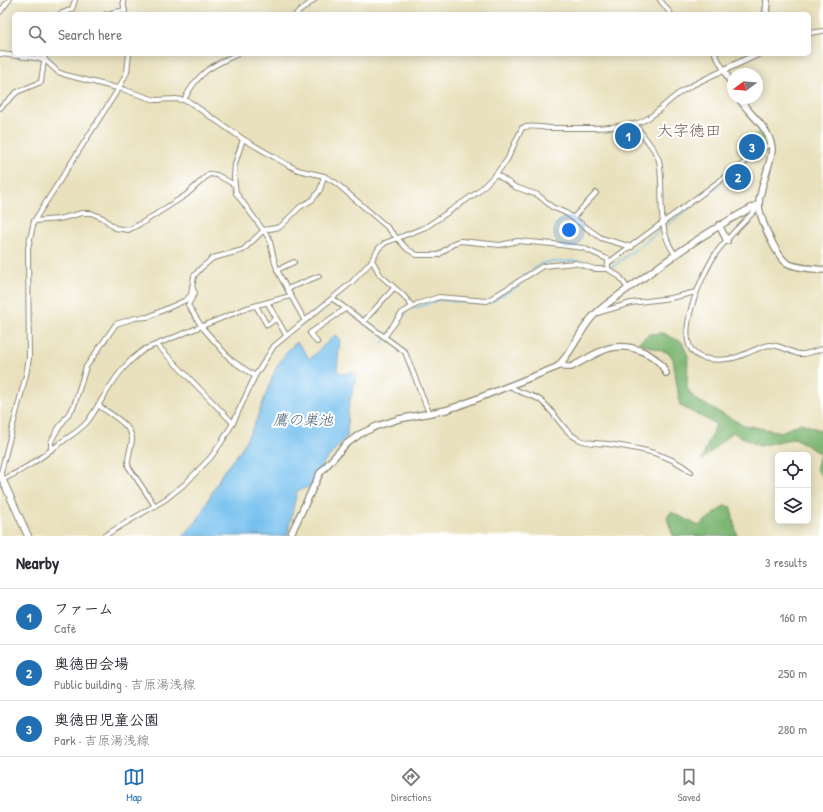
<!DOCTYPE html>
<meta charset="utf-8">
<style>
body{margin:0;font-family:"Patrick Hand","Klee One",sans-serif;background:#f7f7f7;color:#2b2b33}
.controls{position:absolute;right:12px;bottom:12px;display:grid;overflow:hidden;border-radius:6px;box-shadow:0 2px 10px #0003}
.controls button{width:36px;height:36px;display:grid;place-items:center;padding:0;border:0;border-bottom:1px solid #e1e1e2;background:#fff;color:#2b2b33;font:20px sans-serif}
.compass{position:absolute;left:727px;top:68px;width:36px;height:36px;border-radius:50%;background:#fff;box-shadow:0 2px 10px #0003;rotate:254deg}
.you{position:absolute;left:569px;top:230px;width:14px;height:14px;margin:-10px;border:3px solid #fff;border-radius:50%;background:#1a73e8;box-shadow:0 0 0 6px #1a73e833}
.badge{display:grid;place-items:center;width:26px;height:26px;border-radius:50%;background:#1f6fb2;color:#fff;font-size:13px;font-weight:700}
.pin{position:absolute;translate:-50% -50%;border:2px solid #fff;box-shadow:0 1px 4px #0006}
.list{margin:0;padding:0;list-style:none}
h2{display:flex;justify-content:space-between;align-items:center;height:52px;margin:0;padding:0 16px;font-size:17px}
h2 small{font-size:13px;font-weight:400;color:#7c7c81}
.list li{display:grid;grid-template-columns:26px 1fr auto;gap:12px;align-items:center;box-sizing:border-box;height:56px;padding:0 16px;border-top:1px solid #e1e1e2}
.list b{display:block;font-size:15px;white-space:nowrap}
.list p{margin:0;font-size:13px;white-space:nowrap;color:#7c7c81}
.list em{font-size:13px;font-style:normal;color:#7c7c81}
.icon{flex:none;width:22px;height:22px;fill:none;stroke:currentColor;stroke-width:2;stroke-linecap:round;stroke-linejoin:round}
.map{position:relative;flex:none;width:823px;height:536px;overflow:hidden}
.search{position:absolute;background:#fff;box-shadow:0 2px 10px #0003;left:12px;right:12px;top:12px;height:44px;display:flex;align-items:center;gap:10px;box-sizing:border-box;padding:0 14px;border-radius:6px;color:#7c7c81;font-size:15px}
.sheet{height:220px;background:#fff}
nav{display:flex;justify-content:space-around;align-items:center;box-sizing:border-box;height:56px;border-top:1px solid #e1e1e2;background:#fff;font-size:11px;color:#7c7c81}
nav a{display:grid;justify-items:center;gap:2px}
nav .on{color:#1f6fb2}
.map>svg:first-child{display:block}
.green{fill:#9dd486;stroke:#648058}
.forest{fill:#7eb673;stroke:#54704f}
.water{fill:#75c0ee;stroke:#50768c}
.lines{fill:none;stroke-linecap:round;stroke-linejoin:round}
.stream{stroke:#75c0ee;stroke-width:1.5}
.street-casing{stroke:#8a8674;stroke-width:6}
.secondary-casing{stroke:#8a8674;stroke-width:8}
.primary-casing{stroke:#8a8674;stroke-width:8}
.street{stroke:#fff;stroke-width:4}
.secondary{stroke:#fff;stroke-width:5.5}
.primary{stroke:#fff;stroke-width:6}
.labels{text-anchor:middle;stroke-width:4;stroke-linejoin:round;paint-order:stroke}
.water-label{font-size:15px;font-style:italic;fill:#455f6f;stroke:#fff}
.quarter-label{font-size:16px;fill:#6f5b4a;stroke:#fff}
</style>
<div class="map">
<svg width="823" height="536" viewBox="0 0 823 536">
<rect width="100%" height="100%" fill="#fff"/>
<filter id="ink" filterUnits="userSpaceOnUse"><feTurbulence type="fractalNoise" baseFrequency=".025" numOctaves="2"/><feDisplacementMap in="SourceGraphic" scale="8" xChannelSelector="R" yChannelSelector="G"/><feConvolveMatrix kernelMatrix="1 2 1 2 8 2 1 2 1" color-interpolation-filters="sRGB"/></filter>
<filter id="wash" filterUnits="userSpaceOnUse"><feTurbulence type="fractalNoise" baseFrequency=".012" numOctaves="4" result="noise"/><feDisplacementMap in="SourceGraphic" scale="16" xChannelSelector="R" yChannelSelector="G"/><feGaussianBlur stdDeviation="0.9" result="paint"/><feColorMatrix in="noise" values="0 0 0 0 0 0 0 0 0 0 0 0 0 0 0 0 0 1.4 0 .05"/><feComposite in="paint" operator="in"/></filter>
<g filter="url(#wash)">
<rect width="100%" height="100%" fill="#e9e1bd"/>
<path class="green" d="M762,131L768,143L752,156L743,158L737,149L745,144L744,140Z"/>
<g class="forest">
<path d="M663,333L682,342L688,356L687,388L695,399L743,425L781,432L801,423L823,431V477L816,470L820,454L795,438L759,446L732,432L701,461L716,424L680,406L673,359L669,353L638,343L649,334Z"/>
<path d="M724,506L731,507L737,536H673L667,518L671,512L699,526Z"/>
</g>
<path class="water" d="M335,335L340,339L337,371L344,374L352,372L356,376L348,410L347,437L324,462L311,486L297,491L287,536H183L197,521L223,472L241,450L256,421L276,368L288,350L297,342L310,359Z"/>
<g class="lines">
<g class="stream">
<path d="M523,276L543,263L550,262L578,261L586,264L612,267L726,180"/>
<path d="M412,309L439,300L480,304L489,303L518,286L521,281"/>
<path d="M382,343C393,333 396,322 407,312"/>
</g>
</g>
</g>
<g filter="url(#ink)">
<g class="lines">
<defs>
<g id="street">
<path d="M123,0L125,14"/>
<path d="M660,0L671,14"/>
<path d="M0,12L9,0"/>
<path d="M60,14L72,9L75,0"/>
<path d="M106,14L125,10"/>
<path d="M296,14L314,0"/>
<path d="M809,33L823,31"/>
<path d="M0,54L44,59L58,72L66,75L125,90L155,100L176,99L188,101L243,139L288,165L298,170L324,176L336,183L386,226L407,249L417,255H438L456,242L461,241L500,245L518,241L553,244L583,248L605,258L608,259V263"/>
<path d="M184,100C198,72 211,66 238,54"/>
<path d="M0,108L17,92L41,82L45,54"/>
<path d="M635,124L654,150L659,160C665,192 655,225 674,253"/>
<path d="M243,139L235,164L234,177L236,193L269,238L275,263L279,274L305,321"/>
<path d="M496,174L515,187L538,195L552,207L566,213L601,238L632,247"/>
<path d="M759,206C745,222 728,236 716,253C703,273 667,347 703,358C716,361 732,360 745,354C753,351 761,346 770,345C781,345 789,352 799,354C806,355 816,350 823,349"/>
<path d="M573,218L596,193"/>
<path d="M34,221L59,219L82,213H91L103,218L115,228L128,230L142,223L186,195L209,174L217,175L235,185"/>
<path d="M372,260L380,275L403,295L412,306"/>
<path d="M608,269V263L771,143"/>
<path d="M277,270L294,262"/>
<path d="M192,287L195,293L188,305L202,327L231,360L255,376"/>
<path d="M287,289L319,276"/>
<path d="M333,299L405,352L429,413"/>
<path d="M267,302L286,335"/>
<path d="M256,306L267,325L276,319"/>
<path d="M597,313L631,303L671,298L696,292"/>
<path d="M363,322L394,288"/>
<path d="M385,336L402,313L417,304L439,297L487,301L543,266L575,263L595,269H608L620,277L628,289"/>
<path d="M317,342L310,333L345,309"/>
<path d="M157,345L233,423"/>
<path d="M511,386C518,394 532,394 540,400C555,411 562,431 578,439C587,444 599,443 608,444C636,448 669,453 691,472"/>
<path d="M98,405C108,413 133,425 132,440C131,449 127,457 128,466L155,506"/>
<path d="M51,449V442L56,432L74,406L86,367L116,324L135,318L148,317L186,300L191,295L194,276L201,268L213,258L243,250L264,230L280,227L300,207L312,200L320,190L324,176"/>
<path d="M0,476L26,375L29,358L28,248L34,221L119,88L127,72L129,54"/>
<path d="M2,480C26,469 39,459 59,444C69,436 80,431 88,421C106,395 117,368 145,349L247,308L290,296"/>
<path d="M104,536L166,499L186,483L211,457L221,443L233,423L255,376L274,346L352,282L370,263L379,248L385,243L426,227L478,192L496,174L507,160L522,128C530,124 543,128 552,128C579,128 608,129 634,124C653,120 665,102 681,92C694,83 710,77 724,70L715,54"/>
</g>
<g id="secondary">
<path d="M766,14L767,0"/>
<path d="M733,87L724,70L758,54"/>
<path d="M739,98C749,115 769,126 772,148C773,156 763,181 761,192C760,195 759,200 759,204C759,217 776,256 787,263C797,269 812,268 823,270"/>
<path d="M719,225L727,241"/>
<path d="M561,363L565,367H571C584,361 597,351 610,348C631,343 658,354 666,373"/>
<path d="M290,536L320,473L345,445L360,434L377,426L399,419L446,410L461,405L557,367C573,352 579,331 594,315C608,301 627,290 643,278C681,250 717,225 759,204"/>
</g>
<path id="primary" d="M0,474L28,536"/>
</defs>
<use href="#street" class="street-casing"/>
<use href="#secondary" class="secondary-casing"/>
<use href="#primary" class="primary-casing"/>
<use href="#street" class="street"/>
<use href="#secondary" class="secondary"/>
<use href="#primary" class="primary"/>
</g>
</g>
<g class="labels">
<g class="water-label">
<text x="303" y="425">鷹の巣池</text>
</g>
<g class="quarter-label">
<text x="689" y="136">大字徳田</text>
</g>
</g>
</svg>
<div class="controls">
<button><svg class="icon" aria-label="locate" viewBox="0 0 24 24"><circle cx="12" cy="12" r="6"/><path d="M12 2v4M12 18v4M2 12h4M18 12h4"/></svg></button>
<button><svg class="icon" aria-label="layers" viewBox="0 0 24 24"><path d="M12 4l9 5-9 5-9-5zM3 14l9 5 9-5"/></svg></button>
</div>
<svg class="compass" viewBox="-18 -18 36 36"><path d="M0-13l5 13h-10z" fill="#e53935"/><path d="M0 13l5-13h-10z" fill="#7c7c81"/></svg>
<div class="you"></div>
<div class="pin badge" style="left:628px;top:136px">1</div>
<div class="pin badge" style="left:738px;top:177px">2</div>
<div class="pin badge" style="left:752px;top:147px">3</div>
<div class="search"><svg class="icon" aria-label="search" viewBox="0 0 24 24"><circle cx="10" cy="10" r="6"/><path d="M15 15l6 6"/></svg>Search here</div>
</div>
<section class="sheet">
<h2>Nearby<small>3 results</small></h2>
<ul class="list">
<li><span class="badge">1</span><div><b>ファーム</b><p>Café</p></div><em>160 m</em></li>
<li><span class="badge">2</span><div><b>奥徳田会場</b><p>Public building · 吉原湯浅線</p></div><em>250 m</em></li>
<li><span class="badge">3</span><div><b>奥徳田児童公園</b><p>Park · 吉原湯浅線</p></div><em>280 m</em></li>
</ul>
</section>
<nav>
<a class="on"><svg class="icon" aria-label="map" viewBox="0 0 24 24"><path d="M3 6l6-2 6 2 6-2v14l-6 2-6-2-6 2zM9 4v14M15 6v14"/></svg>Map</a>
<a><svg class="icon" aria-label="directions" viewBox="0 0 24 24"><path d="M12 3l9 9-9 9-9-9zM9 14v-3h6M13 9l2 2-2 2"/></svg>Directions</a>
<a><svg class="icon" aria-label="saved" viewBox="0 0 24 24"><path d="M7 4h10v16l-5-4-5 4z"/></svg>Saved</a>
</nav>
